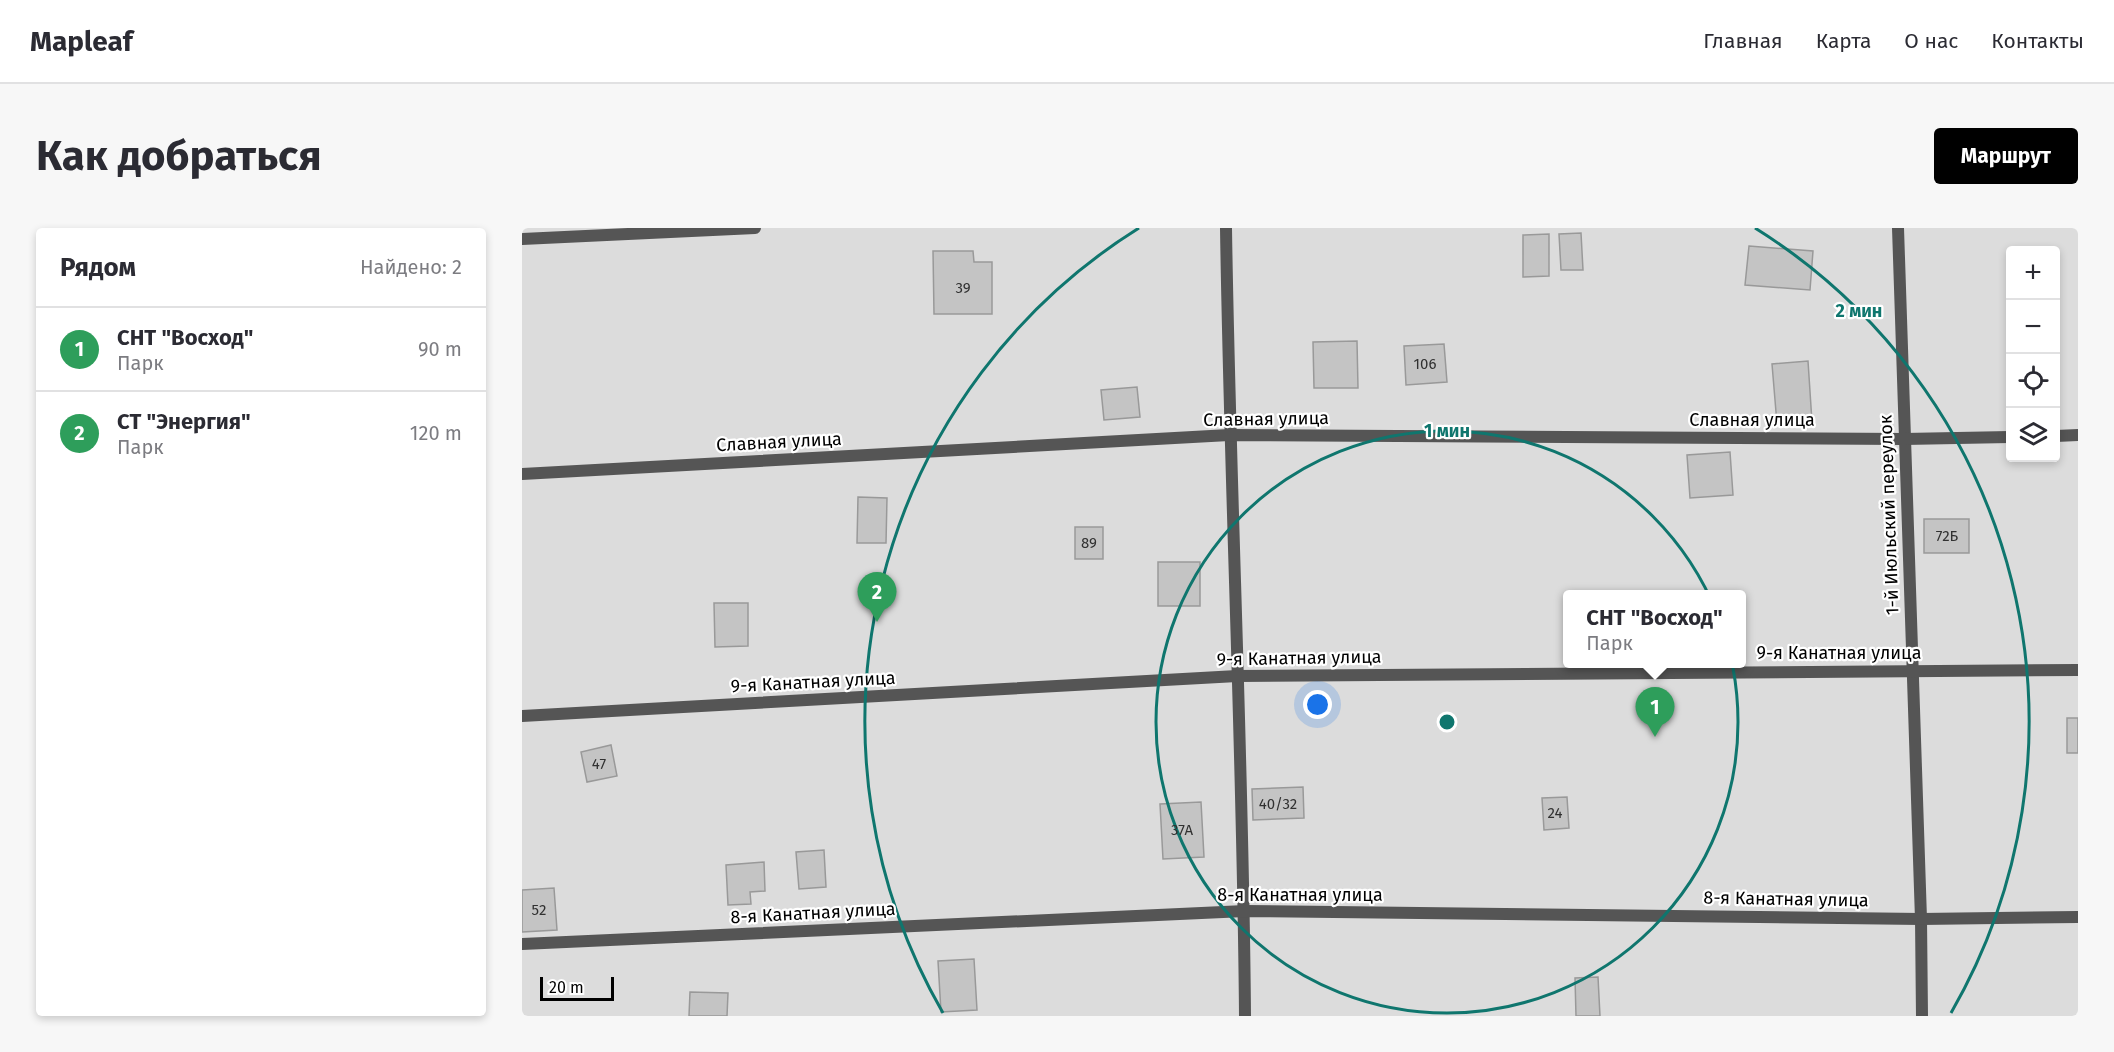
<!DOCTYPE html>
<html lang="ru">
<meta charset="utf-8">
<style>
body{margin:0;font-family:"Fira Sans",sans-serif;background:#f7f7f7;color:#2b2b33}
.controls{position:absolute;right:18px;top:18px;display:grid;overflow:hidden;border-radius:6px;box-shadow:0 3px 9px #0003}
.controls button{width:54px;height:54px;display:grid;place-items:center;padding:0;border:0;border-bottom:2px solid #e1e1e2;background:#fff;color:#2b2b33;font:30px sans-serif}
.scale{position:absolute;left:18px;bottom:15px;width:74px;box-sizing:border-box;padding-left:6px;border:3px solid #000;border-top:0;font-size:16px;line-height:21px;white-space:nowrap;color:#000;-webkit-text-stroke:4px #fff;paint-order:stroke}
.you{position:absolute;left:796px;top:477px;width:21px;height:21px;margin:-15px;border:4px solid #fff;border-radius:50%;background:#1a73e8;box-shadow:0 0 0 9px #1a73e833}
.badge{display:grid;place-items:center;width:39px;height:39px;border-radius:50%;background:#000;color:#fff;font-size:20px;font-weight:700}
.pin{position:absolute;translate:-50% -50px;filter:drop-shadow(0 2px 3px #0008)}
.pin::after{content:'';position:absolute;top:32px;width:21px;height:18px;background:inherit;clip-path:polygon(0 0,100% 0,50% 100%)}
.popup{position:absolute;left:1041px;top:362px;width:183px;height:78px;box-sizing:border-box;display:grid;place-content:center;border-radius:6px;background:#fff;filter:drop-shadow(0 2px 4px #0005);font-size:20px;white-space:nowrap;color:#7c7c81}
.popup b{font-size:22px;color:#2b2b33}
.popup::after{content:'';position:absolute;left:50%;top:100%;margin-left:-12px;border:12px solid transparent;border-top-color:#fff}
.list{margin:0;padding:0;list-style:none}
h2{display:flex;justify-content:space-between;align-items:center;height:78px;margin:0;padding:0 24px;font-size:26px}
h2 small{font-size:20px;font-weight:400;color:#7c7c81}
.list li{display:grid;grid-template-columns:39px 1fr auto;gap:18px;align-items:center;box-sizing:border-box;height:84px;padding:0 24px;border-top:2px solid #e1e1e2}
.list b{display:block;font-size:22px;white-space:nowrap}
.list p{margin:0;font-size:20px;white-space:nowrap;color:#7c7c81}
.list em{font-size:20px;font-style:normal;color:#7c7c81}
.icon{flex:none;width:33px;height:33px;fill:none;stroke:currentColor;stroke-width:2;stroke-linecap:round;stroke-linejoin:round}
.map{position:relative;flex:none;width:1556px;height:788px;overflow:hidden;border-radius:6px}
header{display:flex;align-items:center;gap:36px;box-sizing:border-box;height:84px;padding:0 30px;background:#fff;border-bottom:2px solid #e1e1e2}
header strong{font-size:28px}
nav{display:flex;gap:33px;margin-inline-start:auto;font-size:21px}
.intro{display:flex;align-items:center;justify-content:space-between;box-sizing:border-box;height:144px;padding:0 36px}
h1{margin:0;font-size:42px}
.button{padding:15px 27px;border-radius:6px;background:#000;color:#fff;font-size:21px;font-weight:700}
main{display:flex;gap:36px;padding:0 36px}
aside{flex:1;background:#fff;border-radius:6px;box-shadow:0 3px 9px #0003}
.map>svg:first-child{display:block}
.green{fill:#dcdcdc;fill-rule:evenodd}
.building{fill:#c4c4c4;stroke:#999;stroke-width:1.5}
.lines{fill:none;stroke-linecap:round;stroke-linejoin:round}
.lane{stroke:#555;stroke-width:12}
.ring{fill:none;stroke:#0f766e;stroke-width:3}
.labels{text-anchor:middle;stroke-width:4.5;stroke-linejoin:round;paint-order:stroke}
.number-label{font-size:15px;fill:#313131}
.street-label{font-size:18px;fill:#000;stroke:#fff}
.centre{fill:#0f766e;stroke:#fff;stroke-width:3}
.ring-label{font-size:18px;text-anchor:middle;font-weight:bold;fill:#0f766e;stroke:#fff;stroke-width:4.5;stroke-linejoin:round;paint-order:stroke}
</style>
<header>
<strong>Mapleaf</strong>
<nav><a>Главная</a><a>Карта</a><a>О нас</a><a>Контакты</a></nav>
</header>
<div class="intro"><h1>Как добраться</h1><a class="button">Маршрут</a></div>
<main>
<aside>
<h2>Рядом<small>Найдено: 2</small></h2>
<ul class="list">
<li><span class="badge" style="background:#2e9e5b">1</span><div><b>СНТ &quot;Восход&quot;</b><p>Парк</p></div><em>90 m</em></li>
<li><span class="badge" style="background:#2e9e5b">2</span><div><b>СТ &quot;Энергия&quot;</b><p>Парк</p></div><em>120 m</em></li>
</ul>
</aside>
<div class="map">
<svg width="1556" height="788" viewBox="0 0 1556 788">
<rect width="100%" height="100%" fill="#fff"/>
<path class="green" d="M0,0H1556V788H0ZM1488,22H1534V230H1488ZM1046,366H1220V436H1046Z"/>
<g class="building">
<path d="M1059,5L1061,42H1039L1037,6Z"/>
<path d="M1027,6V48L1001,49V7Z"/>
<path d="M1227,18L1291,23L1288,62L1223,57Z"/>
<path d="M411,23H451L452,34H470V86H412Z"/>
<path d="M835,113L836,160H792L791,114Z"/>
<path d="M922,116L925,154L884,157L882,118Z"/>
<path d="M1286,133L1290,194L1255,196L1250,136Z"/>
<path d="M615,159L618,189L582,192L579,162Z"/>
<path d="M1208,224L1211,267L1168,270L1165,227Z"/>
<path d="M336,269L365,270L364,315H335Z"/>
<rect x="1402" y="291" width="45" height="34"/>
<rect x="553" y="299" width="28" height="32"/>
<rect x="636" y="334" width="42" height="44"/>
<path d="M192,375H226V418L193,419Z"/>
<rect x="1545" y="490" width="11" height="35"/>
<path d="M89,517L95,548L65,554L59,524Z"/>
<path d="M781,559L782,590L731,592L730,561Z"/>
<path d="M1045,569L1047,600L1022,602L1020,570Z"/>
<path d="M679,574L682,629L641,631L638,576Z"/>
<path d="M302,622L304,659L277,661L274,624Z"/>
<path d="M242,634L243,663L228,664L229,676L206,677L204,637Z"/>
<path d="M32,660L35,702L0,704V662Z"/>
<path d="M452,731L455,782L419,784L416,733Z"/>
<path d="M1076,749L1078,788H1054L1053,750Z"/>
<path d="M168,764L206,765L205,788H167Z"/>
</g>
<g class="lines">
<g class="lane">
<path d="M704,0C708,263 721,525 723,788"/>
<path d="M1376,0L1399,691L1400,788"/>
<path d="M0,11L233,0"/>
<path d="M1534,208L1556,207"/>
<path d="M0,246L707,207L1382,211L1488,209"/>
<path d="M0,488L715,448L1556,442"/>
<path d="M0,716L723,683L1399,691L1556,689"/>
</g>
</g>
<g class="ring">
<circle cx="925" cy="494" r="291"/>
<path d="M421 785A582 582 0 0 1 617 0M1233 0A582 582 0 0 1 1429 785"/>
</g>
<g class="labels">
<g class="number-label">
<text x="441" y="65">39</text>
<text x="903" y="141">106</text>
<text x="1425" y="313">72Б</text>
<text x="567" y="320">89</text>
<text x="77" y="541">47</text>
<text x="756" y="581">40/32</text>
<text x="1033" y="590">24</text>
<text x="660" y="607">37А</text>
<text x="17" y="687">52</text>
</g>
<g class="street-label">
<text transform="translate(744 191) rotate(-1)" y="6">Славная улица</text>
<text x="1230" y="198">Славная улица</text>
<text transform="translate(257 214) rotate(-3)" y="6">Славная улица</text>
<text transform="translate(1367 287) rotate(-92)" y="6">1-й Июльский переулок</text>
<text x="1317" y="431">9-я Канатная улица</text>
<text transform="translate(777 430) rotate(-1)" y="6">9-я Канатная улица</text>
<text transform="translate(291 454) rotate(-3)" y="6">9-я Канатная улица</text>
<text x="778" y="673">8-я Канатная улица</text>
<text transform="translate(1264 671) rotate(1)" y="6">8-я Канатная улица</text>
<text transform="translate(291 685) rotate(-3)" y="6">8-я Канатная улица</text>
</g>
</g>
<circle cx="925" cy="494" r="9" class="centre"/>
<g class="ring-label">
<text x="1337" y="89">2 мин</text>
<text x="925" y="209">1 мин</text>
</g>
</svg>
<div class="controls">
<button>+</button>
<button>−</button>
<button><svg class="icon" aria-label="locate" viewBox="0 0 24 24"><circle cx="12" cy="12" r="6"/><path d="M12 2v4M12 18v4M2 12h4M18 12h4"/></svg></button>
<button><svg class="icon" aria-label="layers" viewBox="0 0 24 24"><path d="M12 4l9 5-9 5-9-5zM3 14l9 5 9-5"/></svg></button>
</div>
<div class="scale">20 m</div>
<div class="you"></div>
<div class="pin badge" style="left:1133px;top:509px;background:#2e9e5b">1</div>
<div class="popup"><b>СНТ &quot;Восход&quot;</b>Парк</div>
<div class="pin badge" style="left:355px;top:394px;background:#2e9e5b">2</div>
</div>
</main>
